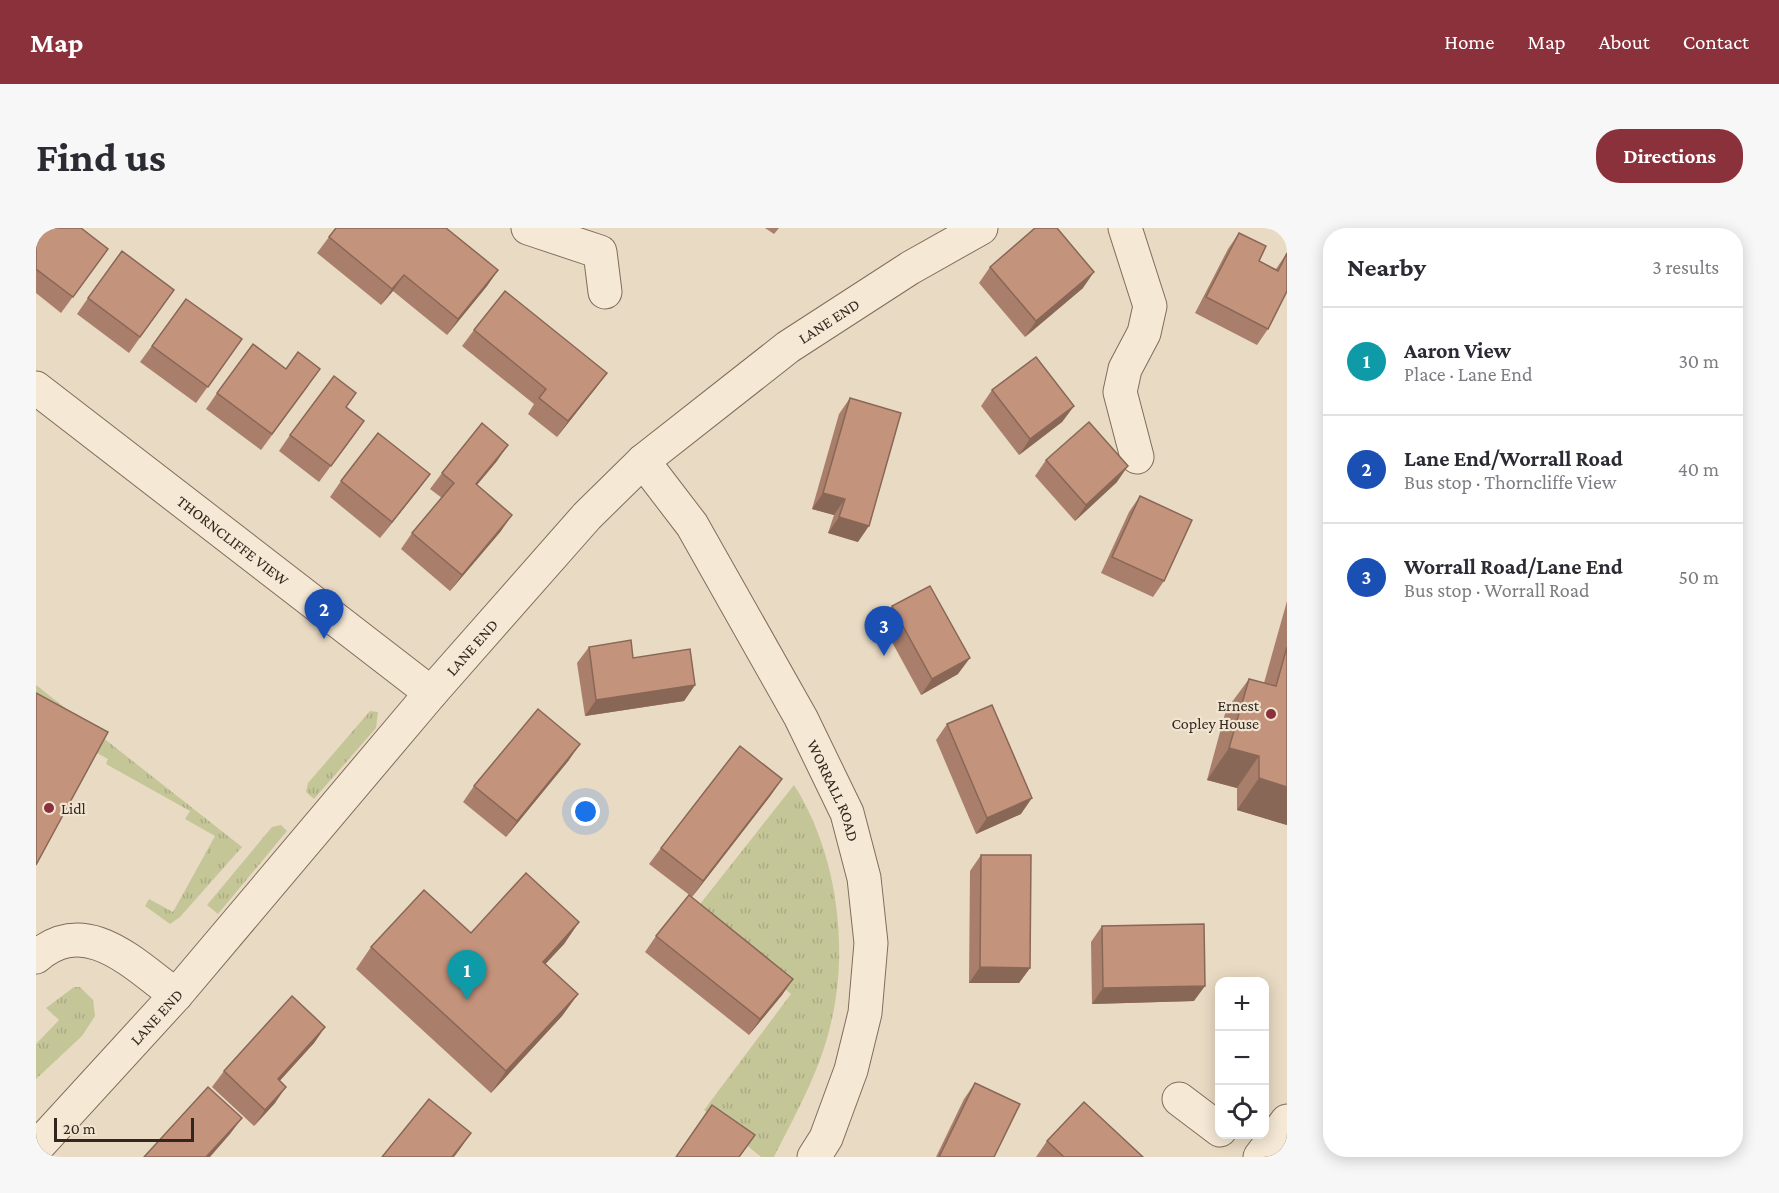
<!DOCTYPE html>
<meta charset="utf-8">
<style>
body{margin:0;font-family:"Crimson Pro",serif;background:#f7f7f7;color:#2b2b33}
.controls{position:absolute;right:18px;bottom:18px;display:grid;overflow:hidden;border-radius:12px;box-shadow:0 3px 15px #0003}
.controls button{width:54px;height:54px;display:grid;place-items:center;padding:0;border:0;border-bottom:2px solid #e1e1e2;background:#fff;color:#2b2b33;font:30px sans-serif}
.scale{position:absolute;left:18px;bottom:15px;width:140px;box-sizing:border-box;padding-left:6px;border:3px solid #33261e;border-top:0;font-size:16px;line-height:21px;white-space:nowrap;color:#33261e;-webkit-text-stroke:4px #f1e5d2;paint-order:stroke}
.you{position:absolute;left:550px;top:584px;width:21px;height:21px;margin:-15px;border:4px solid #fff;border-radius:50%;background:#1a73e8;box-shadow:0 0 0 9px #1a73e833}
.badge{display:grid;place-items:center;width:39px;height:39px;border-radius:50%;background:#8b313b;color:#fff;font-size:20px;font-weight:700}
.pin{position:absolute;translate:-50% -50px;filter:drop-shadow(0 2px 3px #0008)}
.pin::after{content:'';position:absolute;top:32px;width:21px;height:18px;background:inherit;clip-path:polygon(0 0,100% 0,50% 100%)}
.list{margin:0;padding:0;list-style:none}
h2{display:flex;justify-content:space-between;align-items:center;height:78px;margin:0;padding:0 24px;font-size:26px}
h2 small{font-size:20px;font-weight:400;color:#7c7c81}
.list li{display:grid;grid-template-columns:39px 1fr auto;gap:18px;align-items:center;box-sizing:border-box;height:108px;padding:0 24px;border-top:2px solid #e1e1e2}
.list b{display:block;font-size:22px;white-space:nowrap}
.list p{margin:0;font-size:20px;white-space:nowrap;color:#7c7c81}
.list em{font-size:20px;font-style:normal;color:#7c7c81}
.icon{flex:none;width:33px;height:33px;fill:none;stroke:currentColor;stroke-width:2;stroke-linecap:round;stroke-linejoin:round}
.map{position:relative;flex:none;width:1251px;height:929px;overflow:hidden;border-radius:24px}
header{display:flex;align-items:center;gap:36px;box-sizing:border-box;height:84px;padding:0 30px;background:#8b313b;color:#fff}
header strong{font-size:28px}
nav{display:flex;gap:33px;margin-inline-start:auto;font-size:21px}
.intro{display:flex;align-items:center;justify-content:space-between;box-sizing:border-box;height:144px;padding:0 36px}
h1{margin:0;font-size:42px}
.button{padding:15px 27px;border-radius:24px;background:#8b313b;color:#fff;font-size:21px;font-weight:700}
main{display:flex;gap:36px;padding:0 36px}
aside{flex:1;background:#fff;border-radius:24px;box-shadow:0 3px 15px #0003}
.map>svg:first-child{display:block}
.grass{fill:url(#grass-tufts)}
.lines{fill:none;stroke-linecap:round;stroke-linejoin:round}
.minor-casing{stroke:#826c5c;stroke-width:35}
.minor{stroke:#f5e8d5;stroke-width:33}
.wall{fill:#a97e6b}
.shaded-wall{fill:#896757}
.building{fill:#c4937c;stroke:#896757;stroke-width:1.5}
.poi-dot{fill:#8b313b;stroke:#f1e5d2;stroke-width:2}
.labels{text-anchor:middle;stroke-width:4.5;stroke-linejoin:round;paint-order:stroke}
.street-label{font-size:16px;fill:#33261e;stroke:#f1e5d2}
.poi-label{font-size:16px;fill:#33261e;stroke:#f1e5d2;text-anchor:end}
</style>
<header>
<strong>Map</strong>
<nav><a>Home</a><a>Map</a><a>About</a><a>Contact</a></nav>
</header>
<div class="intro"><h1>Find us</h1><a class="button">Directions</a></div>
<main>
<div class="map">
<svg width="1251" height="929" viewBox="0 0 1251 929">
<defs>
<pattern id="grass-tufts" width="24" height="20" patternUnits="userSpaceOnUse" patternTransform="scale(1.5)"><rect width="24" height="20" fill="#c5c698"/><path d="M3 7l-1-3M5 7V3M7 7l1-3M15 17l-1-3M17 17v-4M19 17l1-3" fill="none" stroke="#aaaa83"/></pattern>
</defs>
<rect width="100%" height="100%" fill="#e9dac3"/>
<g class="grass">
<path d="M0,457L206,619L144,689L134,696L109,678L113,671L137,684L179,608L149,591L154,583L70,536L72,531L0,492Z"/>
<path d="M334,483L342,484L340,500L278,571L270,564L272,555Z"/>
<path d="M758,557C801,624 814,721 794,799C783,845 759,887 738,929H725L668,882L755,766L657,685Z"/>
<path d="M245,597L251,603L182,686L171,677L236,599Z"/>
<path d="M38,759H44L57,772L59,788L46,808L0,851V816L23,792L10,780Z"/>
</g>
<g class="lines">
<defs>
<g id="minor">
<path d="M492,0L564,24L569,64"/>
<path d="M1089,0L1114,78L1108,105L1089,141L1084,164L1101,229"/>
<path id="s1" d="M0,160L395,465"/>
<path id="s2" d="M607,233L656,297L765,490L811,585L828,650L835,715L829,785L815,842L790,910L778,929"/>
<path d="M0,729C51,685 98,737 140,767"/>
<path d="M1143,871L1184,902"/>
<path id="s3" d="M0,920L140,767L395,465L551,288L607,233L752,119L874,40L945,0"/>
<path d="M1224,929L1251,893"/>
</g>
</defs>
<use href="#minor" class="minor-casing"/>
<use href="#minor" class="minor"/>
</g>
<g class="wall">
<path d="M729,0H743L738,6Z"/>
<path d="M0,2L72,21L25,85L0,65Z"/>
<path d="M1203,5L1223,33L1240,41L1251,25L1232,101L1221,117L1159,85L1192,21Z"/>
<path d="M293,9L462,42L451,58L411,107L357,63L345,77L281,25Z"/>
<path d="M954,39L1047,60L989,109L943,55Z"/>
<path d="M138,62L93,125L41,86L52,70Z"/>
<path d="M150,71L206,111L160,175L104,134Z"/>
<path d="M438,102L571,145L559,161L521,209L492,186L498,176L426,118Z"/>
<path d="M250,141L273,157L225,222L170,181L181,165Z"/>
<path d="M956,162L1038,178L1026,194L983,227L945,178Z"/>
<path d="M814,170L822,314L792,305L798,287L776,281L803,186Z"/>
<path d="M310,180L328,193L283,254L243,223L254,207Z"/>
<path d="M1010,232L1081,254L1039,293L999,248Z"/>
<path d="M461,233L441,257L465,303L414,363L365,321L376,305L406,270L394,261L406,245Z"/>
<path d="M305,253L383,261L344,310L294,269Z"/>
<path d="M1104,268L1128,353L1117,369L1065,345L1093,284Z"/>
<path d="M1251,373V597L1201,582V560L1171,552L1190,482L1213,451L1228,455Z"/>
<path d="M856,378L922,446L885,467L845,394Z"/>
<path d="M553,419L659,457L648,473L549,488L541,435Z"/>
<path d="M911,496L985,586L940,606L900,512Z"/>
<path d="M533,532L470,609L427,574L438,558Z"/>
<path d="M735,567L656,669L613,636L625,620Z"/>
<path d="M945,627L994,740L983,755H933L934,643Z"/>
<path d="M543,694L528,716L509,736L542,766L526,788L455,865L320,741L335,719L435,705Z"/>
<path d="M1066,698L1158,773L1056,776L1055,714Z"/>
<path d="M620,708L757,751L746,767L713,807L609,724Z"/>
<path d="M289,799L278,815L244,852L239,875L218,898L176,859L188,843Z"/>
<path d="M939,855L958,929H900L928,871Z"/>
<path d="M1011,913L1107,929H1000Z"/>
</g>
<g class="shaded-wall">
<path d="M462,42L451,58L411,107L422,91Z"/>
<path d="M1058,44L1047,60L989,109L1000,93Z"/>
<path d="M368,47L357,63L345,77L356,61Z"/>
<path d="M571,145L559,161L521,209L532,193Z"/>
<path d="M1038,178L1026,194L983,227L994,211Z"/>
<path d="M328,193L317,209L283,254L295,238Z"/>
<path d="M472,217L461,233L428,272L440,256Z"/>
<path d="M1092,238L1081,254L1039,293L1050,277Z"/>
<path d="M394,246L383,261L344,310L356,294Z"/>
<path d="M787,265L809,271L798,287L776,281Z"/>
<path d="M476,287L465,303L414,363L426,347Z"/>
<path d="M803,289L833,298L822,314L792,305Z"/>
<path d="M934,430L922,446L885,467L896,451Z"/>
<path d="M659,457L648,473L549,488L560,472Z"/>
<path d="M544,516L533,532L470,609L481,593Z"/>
<path d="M1193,520L1223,528L1201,560L1171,552Z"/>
<path d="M1223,550L1251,559V597L1201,582Z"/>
<path d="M746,551L735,567L656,669L667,653Z"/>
<path d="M996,570L985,586L940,606L951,590Z"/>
<path d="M543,694L528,716L491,756L507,734Z"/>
<path d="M944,739L994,740L983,755H933Z"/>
<path d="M757,751L746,767L713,807L724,791Z"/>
<path d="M1169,758L1158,773L1056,776L1067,760Z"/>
<path d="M542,766L526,788L455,865L470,843Z"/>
<path d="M289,799L278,815L231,867L242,851Z"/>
<path d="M250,859L239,875L218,898L229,882Z"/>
<path d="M206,890L194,906L174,929H170Z"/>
<path d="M435,905L424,921L418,929H416Z"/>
</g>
<g class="building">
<path d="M1,0H45L72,21L37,69L0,41V2Z"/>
<path d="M300,0H410L462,42L422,91L368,47L356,61L293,9Z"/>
<path d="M999,0H1021L1058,44L1000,93L954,39Z"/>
<path d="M1203,5L1230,18L1223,33L1242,43L1251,25V63L1232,101L1170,69Z"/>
<path d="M86,23L138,62L104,109L52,70Z"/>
<path d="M469,63L571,145L532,193L503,170L510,161L438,102Z"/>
<path d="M150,71L206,111L172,159L116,118Z"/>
<path d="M217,116L250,141L262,124L284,141L236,206L181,165Z"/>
<path d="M1000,129L1038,178L994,211L956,162Z"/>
<path d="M298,148L320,165L310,179L328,193L295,238L254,207Z"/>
<path d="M814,170L865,185L833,298L803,289L809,271L787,265Z"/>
<path d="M1053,194L1092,238L1050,277L1010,232Z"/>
<path d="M446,195L472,217L440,256L476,287L426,347L376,305L418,255L406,245Z"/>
<path d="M342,205L394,246L356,294L305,253Z"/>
<path d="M1104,268L1156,292L1128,353L1076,329Z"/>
<path d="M894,358L934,430L896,451L856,378Z"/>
<path d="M595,412L597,430L654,421L659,457L560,472L553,419Z"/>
<path d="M1251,419V559L1223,550V528L1193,520L1213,451L1240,458Z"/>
<path d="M0,465L72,504L0,637Z"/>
<path d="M956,477L996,570L951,590L911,496Z"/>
<path d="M502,481L544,516L481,593L438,558Z"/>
<path d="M704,518L746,551L667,653L625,620Z"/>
<path d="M945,627H995L994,740L944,739Z"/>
<path d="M490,645L543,694L507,734L542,766L470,843L335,719L388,662L435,705Z"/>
<path d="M653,667L757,751L724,791L620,708Z"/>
<path d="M1168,696L1169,758L1067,760L1066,698Z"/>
<path d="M256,768L289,799L242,851L250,859L229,882L188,843Z"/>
<path d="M939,855L984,876L958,929H903Z"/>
<path d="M172,859L206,890L170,929H108Z"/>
<path d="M393,871L435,905L416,929H346Z"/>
<path d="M1048,874L1107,929H1028L1011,913Z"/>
<path d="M676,877L719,907L703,929H640Z"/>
</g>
<g class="poi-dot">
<circle cx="1235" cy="486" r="6"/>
<circle cx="13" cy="580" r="6"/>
</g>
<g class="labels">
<g class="street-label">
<text dy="6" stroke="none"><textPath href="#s3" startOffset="1150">LANE END</textPath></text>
<text dy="6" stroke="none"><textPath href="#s1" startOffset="249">THORNCLIFFE VIEW</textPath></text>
<text dy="6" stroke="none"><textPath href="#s3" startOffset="664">LANE END</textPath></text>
<text dy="6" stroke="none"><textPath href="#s2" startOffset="382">WORRALL ROAD</textPath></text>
<text dy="6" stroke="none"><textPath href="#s3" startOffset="178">LANE END</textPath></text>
</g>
<g class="poi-label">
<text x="1223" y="483">Ernest<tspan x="1223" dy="18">Copley House</tspan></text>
<text x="25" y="586" text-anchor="start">Lidl</text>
</g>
</g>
</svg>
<div class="controls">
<button>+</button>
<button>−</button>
<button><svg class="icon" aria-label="locate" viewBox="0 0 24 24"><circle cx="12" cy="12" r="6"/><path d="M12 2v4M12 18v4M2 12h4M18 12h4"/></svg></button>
</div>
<div class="scale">20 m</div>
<div class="you"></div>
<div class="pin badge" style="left:431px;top:772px;background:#0f9aa8">1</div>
<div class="pin badge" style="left:288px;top:411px;background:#1a4fb4">2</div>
<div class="pin badge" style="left:848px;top:428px;background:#1a4fb4">3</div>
</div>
<aside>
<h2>Nearby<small>3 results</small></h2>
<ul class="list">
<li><span class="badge" style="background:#0f9aa8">1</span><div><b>Aaron View</b><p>Place · Lane End</p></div><em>30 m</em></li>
<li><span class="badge" style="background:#1a4fb4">2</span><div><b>Lane End/Worrall Road</b><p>Bus stop · Thorncliffe View</p></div><em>40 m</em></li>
<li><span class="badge" style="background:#1a4fb4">3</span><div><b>Worrall Road/Lane End</b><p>Bus stop · Worrall Road</p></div><em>50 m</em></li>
</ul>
</aside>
</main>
